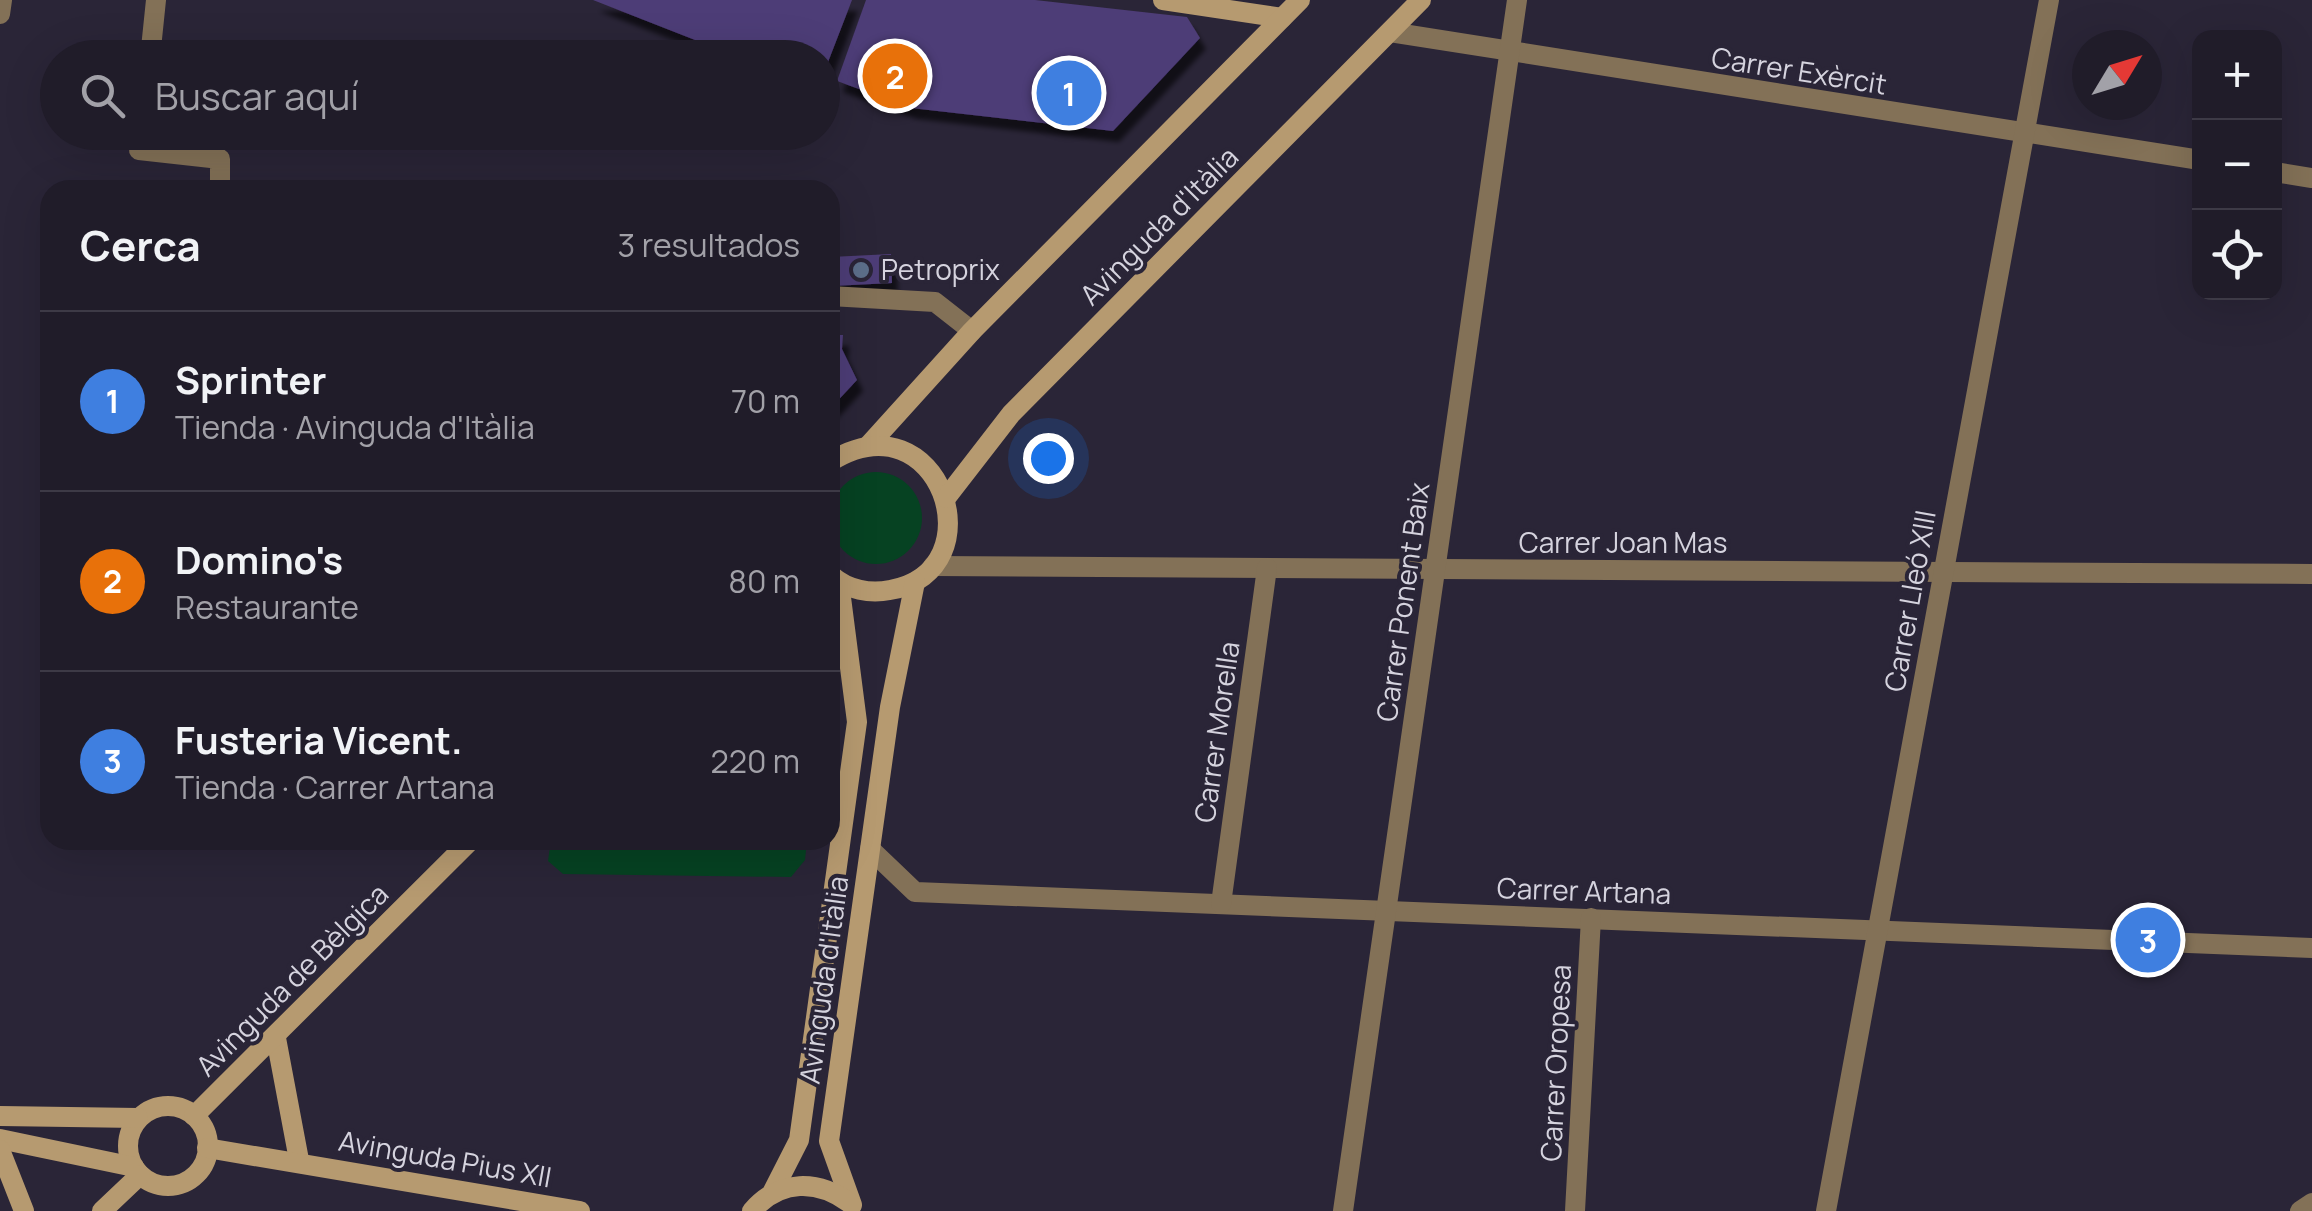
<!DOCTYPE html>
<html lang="es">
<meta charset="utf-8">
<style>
body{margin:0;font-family:Manrope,sans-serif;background:#2d2935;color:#f1f3f6}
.controls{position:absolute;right:30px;top:30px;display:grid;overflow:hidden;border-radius:20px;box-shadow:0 10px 40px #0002}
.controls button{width:90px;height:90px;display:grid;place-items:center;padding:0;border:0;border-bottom:2px solid #3d3a46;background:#201c29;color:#f1f3f6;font:50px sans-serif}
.compass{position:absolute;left:2072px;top:30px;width:90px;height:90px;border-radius:50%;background:#201c29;box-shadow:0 10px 40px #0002;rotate:52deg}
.you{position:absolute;left:1048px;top:458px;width:35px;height:35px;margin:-25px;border:8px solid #fff;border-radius:50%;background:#1a73e8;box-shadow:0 0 0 15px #1a73e833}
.badge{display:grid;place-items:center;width:65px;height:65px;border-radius:50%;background:#25d5ae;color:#fff;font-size:32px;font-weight:700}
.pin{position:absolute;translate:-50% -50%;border:5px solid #fff;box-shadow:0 2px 10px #0006}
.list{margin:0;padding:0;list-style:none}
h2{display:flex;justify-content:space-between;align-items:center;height:130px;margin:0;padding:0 40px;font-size:42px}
h2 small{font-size:32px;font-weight:400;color:#a2a1a8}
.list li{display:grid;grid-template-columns:65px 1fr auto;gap:30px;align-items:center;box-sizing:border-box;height:180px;padding:0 40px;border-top:2px solid #3d3a46}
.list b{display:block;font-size:38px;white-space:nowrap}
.list p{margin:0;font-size:32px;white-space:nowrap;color:#a2a1a8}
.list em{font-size:32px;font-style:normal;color:#a2a1a8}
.icon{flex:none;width:55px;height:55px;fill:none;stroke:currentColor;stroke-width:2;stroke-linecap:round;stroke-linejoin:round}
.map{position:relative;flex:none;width:2312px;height:1211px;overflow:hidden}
.search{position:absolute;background:#201c29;box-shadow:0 10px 40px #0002;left:40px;top:40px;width:800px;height:110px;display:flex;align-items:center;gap:25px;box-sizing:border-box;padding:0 35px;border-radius:55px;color:#a2a1a8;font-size:38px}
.panel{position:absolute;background:#201c29;box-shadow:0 10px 40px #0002;left:40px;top:180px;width:800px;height:670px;border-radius:30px}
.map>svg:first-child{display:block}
.green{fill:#064222}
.building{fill:#4e3c77;filter:url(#shadow)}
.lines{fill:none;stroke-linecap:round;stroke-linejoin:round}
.street{stroke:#837157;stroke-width:20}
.secondary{stroke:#b69a70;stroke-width:20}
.service-dot{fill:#5c6f8a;stroke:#2a2537;stroke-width:4}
.labels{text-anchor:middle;stroke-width:8;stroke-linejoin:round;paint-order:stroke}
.street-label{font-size:28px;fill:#d5d3de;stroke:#2a2537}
.poi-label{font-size:28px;fill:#d5d3de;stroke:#2a2537;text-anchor:start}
</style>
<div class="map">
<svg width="2312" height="1211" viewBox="0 0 2312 1211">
<defs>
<filter id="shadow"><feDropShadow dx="6" dy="11" stdDeviation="2.5" flood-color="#0009"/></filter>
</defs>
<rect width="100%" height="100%" fill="#2a2537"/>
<g class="green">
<circle cx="876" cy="518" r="46"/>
<path d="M551,840H807L805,860L791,877L563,874L548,861Z"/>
</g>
<g class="building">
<path d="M593,0H852L823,75L822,58H741Z"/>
<path d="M866,0H1035L1187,17L1200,38L1113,131L911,108L837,81Z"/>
<path d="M891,254L892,283L832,286L831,257Z"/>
<path d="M830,335H843L842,349L857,380L830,409Z"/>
</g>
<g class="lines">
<g class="street">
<path d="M0,14L2,0"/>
<path d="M1390,32L2200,160"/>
<path d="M150,58L156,0"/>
<path d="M141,132L139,150L220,159V190"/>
<path d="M2274,172L2312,178"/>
<path d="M830,296L935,302L972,331"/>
<path d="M933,566L2312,574"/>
<path d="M870,849L915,892L2312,948"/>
<path d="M1221,904L1267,568"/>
<path d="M1343,1211L1517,0"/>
<path d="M1575,1211L1591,918"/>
<path d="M1826,1211L2049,0"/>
<path d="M2300,1211L2312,1203"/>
</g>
<g class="secondary">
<path d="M1163,0L1282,18"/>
<path d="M868,446L972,331L1300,0"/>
<path d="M830,462C940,393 999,571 890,590C870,594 848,590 832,576"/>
<path d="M946,498L1011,414L1421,0"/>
<path d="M276,1038L299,1160"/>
<circle cx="168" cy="1146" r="40"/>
<path d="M0,1116L138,1118"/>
<path d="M194,1116L471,840"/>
<path d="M0,1139L134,1167"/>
<path d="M207,1148L580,1211"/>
<path d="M0,1150L24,1211"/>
<path d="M772,1193L799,1140L857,722L839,582"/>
<path d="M852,1205L829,1141L890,707L915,582"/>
<path d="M102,1211L140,1175"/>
<path d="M752,1211C780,1179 818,1179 851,1204"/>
</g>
</g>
<circle class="service-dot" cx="861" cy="270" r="10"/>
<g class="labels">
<g class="street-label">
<text transform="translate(1799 71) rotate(9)" y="10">Carrer Exèrcit</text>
<text transform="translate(1159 226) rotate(-45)" y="10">Avinguda d'Itàlia</text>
<text x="1623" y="553">Carrer Joan Mas</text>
<text transform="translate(1910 601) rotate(-80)" y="10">Carrer Lleó XIII</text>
<text transform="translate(1403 602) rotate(-82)" y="10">Carrer Ponent Baix</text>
<text transform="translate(1217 732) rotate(-82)" y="10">Carrer Morella</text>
<text transform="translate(1584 891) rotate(2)" y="10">Carrer Artana</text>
<text transform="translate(292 980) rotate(-45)" y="10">Avinguda de Bèlgica</text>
<text transform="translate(824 980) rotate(-82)" y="10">Avinguda d'Itàlia</text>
<text transform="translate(1556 1063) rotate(-87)" y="10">Carrer Oropesa</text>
<text transform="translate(445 1159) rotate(10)" y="10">Avinguda Pius XII</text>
</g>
<g class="poi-label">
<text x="881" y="280">Petroprix</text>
</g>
</g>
</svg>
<div class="controls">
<button>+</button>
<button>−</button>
<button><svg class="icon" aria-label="locate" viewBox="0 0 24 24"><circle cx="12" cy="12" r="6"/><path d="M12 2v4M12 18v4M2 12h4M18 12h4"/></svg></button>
</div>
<svg class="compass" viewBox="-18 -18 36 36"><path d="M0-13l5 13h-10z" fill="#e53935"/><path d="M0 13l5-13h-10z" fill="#a2a1a8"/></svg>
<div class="you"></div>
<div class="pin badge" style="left:1069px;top:93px;background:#3f7fe0">1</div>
<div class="pin badge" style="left:895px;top:76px;background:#e8710a">2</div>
<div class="pin badge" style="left:2148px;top:940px;background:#3f7fe0">3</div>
<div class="search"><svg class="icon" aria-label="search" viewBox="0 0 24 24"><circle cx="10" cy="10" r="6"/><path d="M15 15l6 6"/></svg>Buscar aquí</div>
<section class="panel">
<h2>Cerca<small>3 resultados</small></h2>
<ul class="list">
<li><span class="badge" style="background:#3f7fe0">1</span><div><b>Sprinter</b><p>Tienda · Avinguda d'Itàlia</p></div><em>70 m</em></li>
<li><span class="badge" style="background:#e8710a">2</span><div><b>Domino's</b><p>Restaurante</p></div><em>80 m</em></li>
<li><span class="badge" style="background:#3f7fe0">3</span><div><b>Fusteria Vicent.</b><p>Tienda · Carrer Artana</p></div><em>220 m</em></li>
</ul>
</section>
</div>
